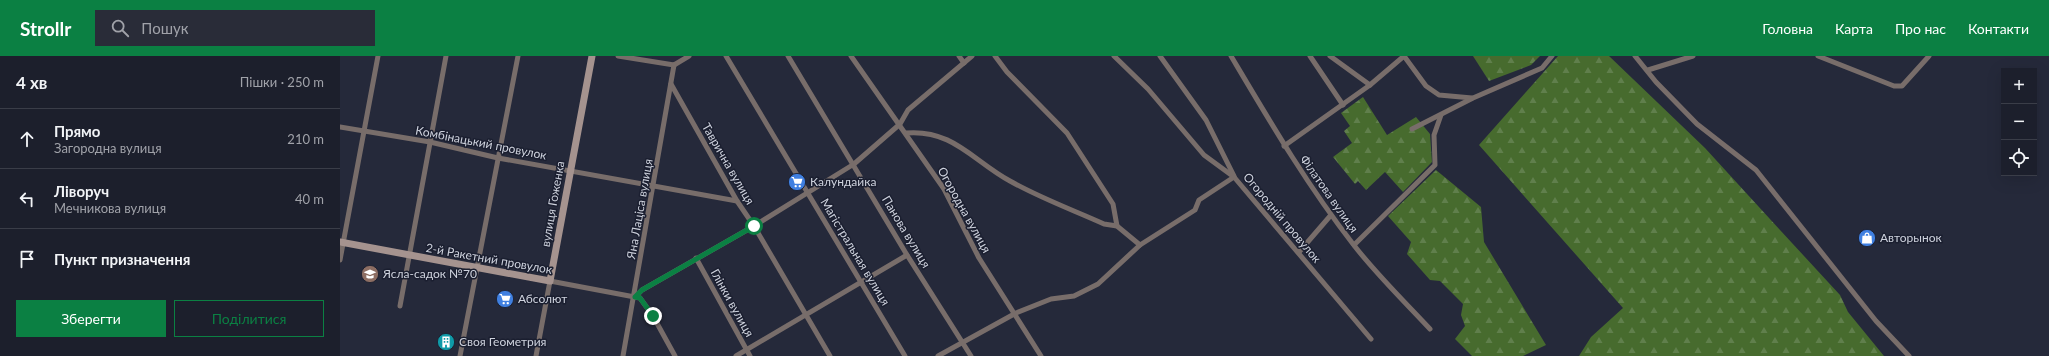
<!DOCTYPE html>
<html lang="uk">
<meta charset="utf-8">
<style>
body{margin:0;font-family:Lato,sans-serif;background:#292c38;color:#f1f3f6}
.controls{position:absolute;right:12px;top:12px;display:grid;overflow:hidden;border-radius:0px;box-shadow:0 4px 16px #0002}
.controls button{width:36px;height:36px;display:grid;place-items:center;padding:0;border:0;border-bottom:1px solid #3a3d48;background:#1c1f2c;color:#f1f3f6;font:20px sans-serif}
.stop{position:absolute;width:12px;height:12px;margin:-9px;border:3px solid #0b8043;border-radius:50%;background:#fff}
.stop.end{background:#0b8043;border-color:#fff;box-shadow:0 1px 4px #0008}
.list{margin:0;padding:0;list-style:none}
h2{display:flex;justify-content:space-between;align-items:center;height:52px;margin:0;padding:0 16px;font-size:17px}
h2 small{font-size:13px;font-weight:400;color:#a0a2a9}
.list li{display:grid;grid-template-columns:26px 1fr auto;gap:12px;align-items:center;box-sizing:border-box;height:60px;padding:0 16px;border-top:1px solid #3a3d48}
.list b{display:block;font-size:15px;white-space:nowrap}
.list p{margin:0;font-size:13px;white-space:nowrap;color:#a0a2a9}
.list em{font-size:13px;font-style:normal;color:#a0a2a9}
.actions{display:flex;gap:8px;padding:12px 16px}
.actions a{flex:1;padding:9px 0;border:1px solid #0b8043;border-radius:0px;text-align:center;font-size:14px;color:#0b8043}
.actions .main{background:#0b8043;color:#fff}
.icon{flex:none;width:22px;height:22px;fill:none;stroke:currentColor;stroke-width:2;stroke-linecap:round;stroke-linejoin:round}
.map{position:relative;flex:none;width:1709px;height:300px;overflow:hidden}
header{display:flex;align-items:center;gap:24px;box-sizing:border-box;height:56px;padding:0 20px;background:#0b8043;color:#fff}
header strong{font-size:19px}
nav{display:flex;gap:22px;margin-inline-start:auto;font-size:14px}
.search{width:280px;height:36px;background:#292c38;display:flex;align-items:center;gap:10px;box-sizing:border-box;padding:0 14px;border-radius:0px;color:#a0a2a9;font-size:15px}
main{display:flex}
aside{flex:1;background:#1c1f2c}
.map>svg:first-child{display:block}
.forest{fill:url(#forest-firs)}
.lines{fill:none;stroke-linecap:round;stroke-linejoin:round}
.street{stroke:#786d6a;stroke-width:5}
.secondary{stroke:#a5938f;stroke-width:7}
.route{stroke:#0b8043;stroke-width:5}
.labels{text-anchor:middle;stroke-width:3;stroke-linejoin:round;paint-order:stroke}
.street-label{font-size:12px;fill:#ced2dd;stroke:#1b1f30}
.poi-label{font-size:12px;fill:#ced2dd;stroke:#1b1f30;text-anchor:start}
</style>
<header>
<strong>Strollr</strong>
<div class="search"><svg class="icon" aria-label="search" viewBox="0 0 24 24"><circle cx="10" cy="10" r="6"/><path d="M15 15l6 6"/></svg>Пошук</div>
<nav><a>Головна</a><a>Карта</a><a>Про нас</a><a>Контакти</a></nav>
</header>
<main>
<aside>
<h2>4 хв<small>Пішки · 250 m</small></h2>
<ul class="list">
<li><svg class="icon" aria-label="ahead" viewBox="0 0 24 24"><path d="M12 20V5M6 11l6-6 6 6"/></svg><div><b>Прямо</b><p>Загородна вулиця</p></div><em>210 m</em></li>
<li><svg class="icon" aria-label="left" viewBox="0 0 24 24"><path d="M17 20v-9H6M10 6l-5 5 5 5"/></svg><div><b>Ліворуч</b><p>Мечникова вулиця</p></div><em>40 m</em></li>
<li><svg class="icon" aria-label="arrive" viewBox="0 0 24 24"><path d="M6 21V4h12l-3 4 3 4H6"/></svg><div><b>Пункт призначення</b></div></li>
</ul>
<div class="actions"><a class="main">Зберегти</a><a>Поділитися</a></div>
</aside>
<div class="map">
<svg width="1709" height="300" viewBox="0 0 1709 300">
<defs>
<pattern id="forest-firs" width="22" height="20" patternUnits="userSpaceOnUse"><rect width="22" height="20" fill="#476b2e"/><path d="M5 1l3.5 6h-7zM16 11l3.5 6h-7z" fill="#607f4c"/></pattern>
</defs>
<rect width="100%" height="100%" fill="#25293a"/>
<g class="forest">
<path d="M1133,0H1200L1191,9L1149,25Z"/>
<path d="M1218,0H1269L1365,92L1440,174L1500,239L1508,256L1544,300H1239L1251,281L1283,252L1139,89Z"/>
<path d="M1023,41L1047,79L1076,61L1090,78L1092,106L1063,136L1045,116L1026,134L1018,125L1015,128L993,101L1012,87L1004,75L1010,70L1001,57Z"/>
<path d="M1096,114L1141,151L1144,186L1206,289L1183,300H1132L1115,283L1125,270L1121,259L1123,248L1100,225L1090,224L1067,198L1071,186L1048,160Z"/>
</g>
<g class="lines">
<g class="street">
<path d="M278,0L334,9"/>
<path d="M386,0L565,300"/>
<path d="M448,0L567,199L631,300"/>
<path d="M511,0L604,133L639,202L701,300"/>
<path d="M619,0L624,7"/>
<path d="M655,0L667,16L727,77L773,148L777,170"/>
<path d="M774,0L808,33L864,99L894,121L1031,283"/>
<path d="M820,0L866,64L894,120"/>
<path d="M891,0C929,64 967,129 1013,188C1036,218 1064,245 1090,273"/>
<path d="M970,0L1003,49"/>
<path d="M990,0L1030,29"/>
<path d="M1064,0L1086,30L1099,39L1132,42"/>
<path d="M1295,0L1316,26L1357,68L1416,114L1536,265L1569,300"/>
<path d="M1478,0L1554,30H1562L1589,0"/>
<path d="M334,9L349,0"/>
<path d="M1308,14L1353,0"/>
<path d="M331,28L397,145L414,170L490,300"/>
<path d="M0,71L90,86L158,102L397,145"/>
<path d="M1072,73L1133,42L1202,12L1212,0"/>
<path d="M566,77C613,73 633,105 670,125C700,142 733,154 764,168L777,170L800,189"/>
<path d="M944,90L1030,29L1064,0"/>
<path d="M1014,189L1095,109L1094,79L1101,59"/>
<path d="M959,196L991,159"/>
<path d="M356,202L410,300"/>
<path d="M0,204L38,0"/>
<path d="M295,241L302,234L414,170L514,108L560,68L568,54L632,0"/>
<path d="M60,250L106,0"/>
<path d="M120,300L178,0"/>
<path d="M196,300L210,225L300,242L313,260L335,300"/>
<path d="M283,300L334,9"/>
<path d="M396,300L567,199"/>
<path d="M598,300L676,257L711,243L734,240L758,228L800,189L855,154L859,144L894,121"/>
</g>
<path class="secondary" d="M0,186L210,225L252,0"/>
</g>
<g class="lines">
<path class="route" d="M313,260L300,242L295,241L302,234L414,170"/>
</g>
<defs>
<symbol id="supermarket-disc" viewBox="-11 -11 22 22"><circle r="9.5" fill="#3f7fe0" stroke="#1b1f30"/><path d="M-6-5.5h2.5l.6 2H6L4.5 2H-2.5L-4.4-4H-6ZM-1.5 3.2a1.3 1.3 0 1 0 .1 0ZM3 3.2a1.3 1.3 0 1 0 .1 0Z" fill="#fff"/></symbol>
<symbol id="shop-disc" viewBox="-11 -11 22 22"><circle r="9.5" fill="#3f7fe0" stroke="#1b1f30"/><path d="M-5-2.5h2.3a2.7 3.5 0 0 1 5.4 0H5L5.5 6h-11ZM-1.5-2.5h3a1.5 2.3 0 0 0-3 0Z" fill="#fff"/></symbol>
<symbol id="school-disc" viewBox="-11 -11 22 22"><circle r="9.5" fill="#8d6e63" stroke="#1b1f30"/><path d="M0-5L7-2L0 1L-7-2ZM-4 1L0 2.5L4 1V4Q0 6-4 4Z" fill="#fff"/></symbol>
<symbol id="building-disc" viewBox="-11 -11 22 22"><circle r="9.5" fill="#0f9aa8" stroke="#1b1f30"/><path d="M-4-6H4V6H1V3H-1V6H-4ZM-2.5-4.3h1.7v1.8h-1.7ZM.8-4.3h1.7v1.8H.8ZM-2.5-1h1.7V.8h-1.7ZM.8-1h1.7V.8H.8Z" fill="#fff"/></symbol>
</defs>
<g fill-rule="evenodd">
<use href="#supermarket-disc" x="447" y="116" width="20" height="20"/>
<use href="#shop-disc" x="1517" y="172" width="20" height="20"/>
<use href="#school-disc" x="20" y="208" width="20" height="20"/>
<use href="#supermarket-disc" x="155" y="233" width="20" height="20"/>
<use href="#building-disc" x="96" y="276" width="20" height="20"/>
</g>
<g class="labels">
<g class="street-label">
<text transform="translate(141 87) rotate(11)" y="4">Комбінацький провулок</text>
<text transform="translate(388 108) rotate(60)" y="4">Таврична вулиця</text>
<text transform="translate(989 138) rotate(55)" y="4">Філатова вулиця</text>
<text transform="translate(213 148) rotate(-80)" y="4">вулиця Гоженка</text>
<text transform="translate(300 153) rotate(-80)" y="4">Яна Лаціса вулиця</text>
<text transform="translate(624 154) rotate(61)" y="4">Огородна вулиця</text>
<text transform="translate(942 162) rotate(50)" y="4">Огородній провулок</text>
<text transform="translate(566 176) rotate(59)" y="4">Панова вулиця</text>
<text transform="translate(515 196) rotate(59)" y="4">Магістральная вулиця</text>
<text transform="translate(149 203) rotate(10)" y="4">2-й Ракетний провулок</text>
<text transform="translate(392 247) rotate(61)" y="4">Глінки вулиця</text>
</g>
<g class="poi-label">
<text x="470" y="130">Калундайка</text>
<text x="1540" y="186">Авторынок</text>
<text x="43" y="222">Ясла-садок №70</text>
<text x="178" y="247">Абсолют</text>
<text x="119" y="290">Своя Геометрия</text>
</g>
</g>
</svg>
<div class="controls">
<button>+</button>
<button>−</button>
<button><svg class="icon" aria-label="locate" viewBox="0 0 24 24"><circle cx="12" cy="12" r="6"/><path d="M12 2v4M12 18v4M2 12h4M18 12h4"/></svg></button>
</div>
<div class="stop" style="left:414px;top:170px"></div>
<div class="stop end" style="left:313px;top:260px"></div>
</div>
</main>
